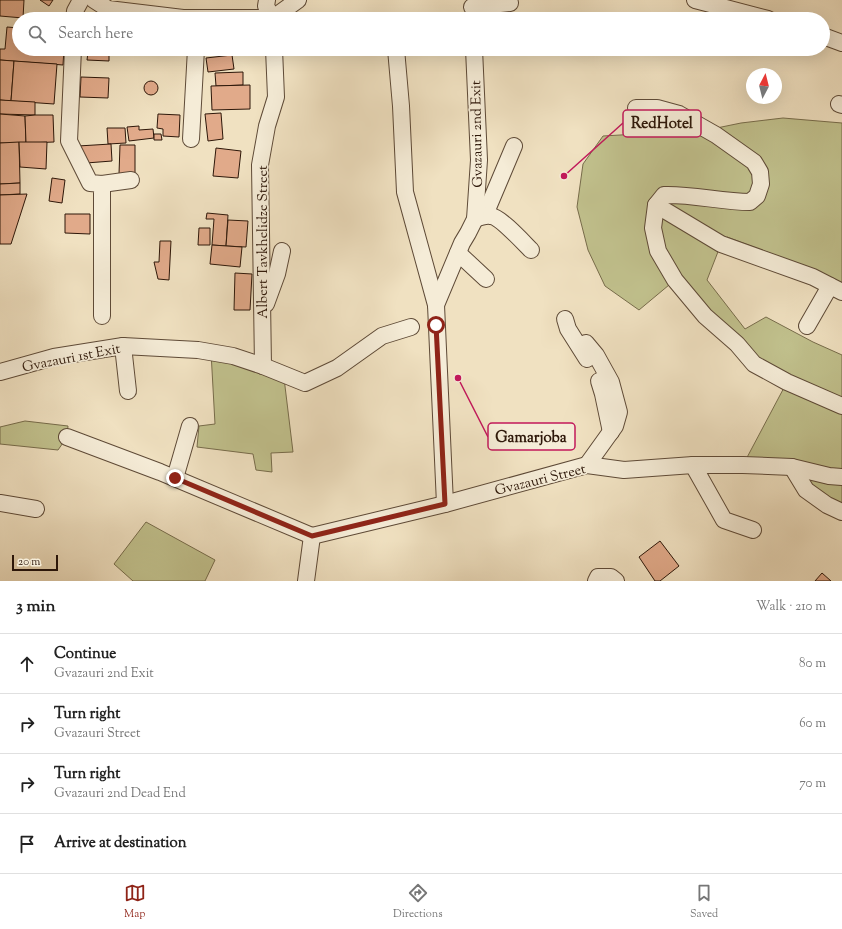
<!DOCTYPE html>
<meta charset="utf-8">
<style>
body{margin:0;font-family:"Sorts Mill Goudy",serif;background:#f6f6f6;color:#222}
.compass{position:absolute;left:746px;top:68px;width:36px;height:36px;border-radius:50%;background:#fff;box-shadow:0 4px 16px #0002;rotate:7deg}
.scale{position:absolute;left:12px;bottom:10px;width:46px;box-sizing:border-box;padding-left:4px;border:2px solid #2d1709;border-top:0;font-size:11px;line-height:14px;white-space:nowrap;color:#2d1709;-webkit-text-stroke:3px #f5ecd7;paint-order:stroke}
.stop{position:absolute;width:12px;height:12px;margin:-9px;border:3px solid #8f2418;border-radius:50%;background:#fff}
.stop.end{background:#8f2418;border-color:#fff;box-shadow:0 1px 4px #0008}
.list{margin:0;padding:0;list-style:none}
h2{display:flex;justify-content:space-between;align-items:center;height:52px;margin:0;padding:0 16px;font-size:17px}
h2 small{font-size:13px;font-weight:400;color:#767676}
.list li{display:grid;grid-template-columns:26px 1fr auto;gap:12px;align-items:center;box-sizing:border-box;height:60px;padding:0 16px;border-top:1px solid #e0e0e0}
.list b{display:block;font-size:15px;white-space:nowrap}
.list p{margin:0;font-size:13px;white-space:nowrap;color:#767676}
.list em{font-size:13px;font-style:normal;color:#767676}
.icon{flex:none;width:22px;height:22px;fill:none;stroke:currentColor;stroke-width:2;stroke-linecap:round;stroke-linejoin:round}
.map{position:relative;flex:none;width:842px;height:581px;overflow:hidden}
.search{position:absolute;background:#fff;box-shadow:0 4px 16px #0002;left:12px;right:12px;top:12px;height:44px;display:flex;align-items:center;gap:10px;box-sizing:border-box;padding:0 14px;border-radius:22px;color:#767676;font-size:15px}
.sheet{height:292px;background:#fff}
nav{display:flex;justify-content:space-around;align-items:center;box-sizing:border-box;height:56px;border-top:1px solid #e0e0e0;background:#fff;font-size:11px;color:#767676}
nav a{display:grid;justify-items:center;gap:2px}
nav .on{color:#8f2418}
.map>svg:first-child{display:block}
.green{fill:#c1c18d;stroke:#776c4b}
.building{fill:#e1aa8a;stroke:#2d1709}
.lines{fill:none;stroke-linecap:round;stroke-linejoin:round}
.minor-casing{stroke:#5e4a37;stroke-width:18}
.minor{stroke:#f5ecd7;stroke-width:16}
.route{stroke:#8f2418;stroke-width:5}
.labels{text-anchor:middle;stroke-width:3.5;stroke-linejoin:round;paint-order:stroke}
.street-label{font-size:14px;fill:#2d1709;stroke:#f5ecd7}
.leader{fill:none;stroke:#c2185b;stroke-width:1.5}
.callout-dot{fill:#c2185b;stroke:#f5ecd7;stroke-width:1.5}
.callout{fill:#f5ecd7;stroke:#c2185b;stroke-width:1.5}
.callout-label{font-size:15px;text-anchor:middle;font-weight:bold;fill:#2d1709}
</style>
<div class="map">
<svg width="842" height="581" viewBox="0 0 842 581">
<rect width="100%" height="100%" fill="#f0e1c1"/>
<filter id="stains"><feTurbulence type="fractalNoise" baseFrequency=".005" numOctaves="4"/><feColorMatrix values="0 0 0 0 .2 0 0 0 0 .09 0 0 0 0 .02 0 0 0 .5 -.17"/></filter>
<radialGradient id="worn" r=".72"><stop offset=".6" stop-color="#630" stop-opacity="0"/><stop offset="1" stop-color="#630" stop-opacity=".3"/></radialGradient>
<g class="green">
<path d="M783,118L842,123V283L820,272L727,237L721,244L707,280L745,329L766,317L813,342L842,355V512L792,467L743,465L787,382L754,364L675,280L639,310L605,286L588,250L577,207L583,164L603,136L707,130L741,123Z"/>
<path d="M211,352L284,378L293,452L271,453L272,472L256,470L253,454L197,447L199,426L215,424Z"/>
<path d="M25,421L68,426L67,437L58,450L0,444V427Z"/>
<path d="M146,522L215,560L205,581H133L114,564Z"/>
</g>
<g class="building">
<path d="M0,0H24L23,18L0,16Z"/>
<path d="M40,0H53L49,6Z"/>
<path d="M7,27L19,28V49H64L63,65L0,60V49H5Z"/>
<path d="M81,49H101L100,52L81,51Z"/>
<path d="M145,49H181V54L145,52Z"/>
<path d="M88,52L109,53V61L87,60Z"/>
<path d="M232,55L234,69L208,72L206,58Z"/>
<path d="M0,60L14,61L11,101L0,100Z"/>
<path d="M14,61L57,64L54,104L11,101Z"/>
<path d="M243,72V85L216,86L215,73Z"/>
<path d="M81,77L109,78L108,98L80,97Z"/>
<circle cx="151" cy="88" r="7"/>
<path d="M250,85V109L212,110L211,86Z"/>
<path d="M0,100L35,102V115L0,114Z"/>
<path d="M221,113L223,139L208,141L205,114Z"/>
<path d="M0,114L25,116L26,143H0Z"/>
<path d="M158,114L180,115L179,137L163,136V129L157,128Z"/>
<path d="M35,115H53L54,142L26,143L25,116Z"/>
<path d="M139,126V130L153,129L154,138L129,141L127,127Z"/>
<path d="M107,128H125L126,143L108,144Z"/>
<path d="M154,134H161L162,140H154Z"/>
<path d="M19,142L20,183L0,184V143Z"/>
<path d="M19,142H47L46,169L20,167Z"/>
<path d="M111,144L112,161L86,163L78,146Z"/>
<path d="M120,145H135V174H119Z"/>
<path d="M216,148L241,151L238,178L213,176Z"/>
<path d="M52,178L65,180L62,203L49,201Z"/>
<path d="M20,183V194L0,195V184Z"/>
<path d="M27,194L11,244H0V195Z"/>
<path d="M207,213L228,215L226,246L212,245L214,219H206Z"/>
<path d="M65,214H90V234L65,233Z"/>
<path d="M228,220L248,221L246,247L226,246Z"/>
<path d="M199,228H210V245H198Z"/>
<path d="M160,241H171L169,280L158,279L154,262H159Z"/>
<path d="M212,245L242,247L240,267L210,264Z"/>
<path d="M235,273L252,274L250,310H234Z"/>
<path d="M660,541L679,566L660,581H655L639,557Z"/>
<path d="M822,573L831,581H815Z"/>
</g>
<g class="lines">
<defs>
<g id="minor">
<path d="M94,0L108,9L183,18H273"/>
<path d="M267,0L266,6L273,19"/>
<path d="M695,0L768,19"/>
<path d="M472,7L510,3"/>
<path d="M273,18L298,0"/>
<path d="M74,19L75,11L81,0"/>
<path d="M823,36L842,43"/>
<path d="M73,49L69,141L90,183L102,184V316"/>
<path d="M396,49L401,106L405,192L436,305L445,504"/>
<path d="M839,104L842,105"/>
<path d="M636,108H657L679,114L716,135L754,162L760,172L761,184L757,196L750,202C721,202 693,194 664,195L656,205L653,228L658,251L675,280L705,316L737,344L754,364L787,382L842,406"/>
<path d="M191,139L196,49"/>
<path d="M102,184L131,180"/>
<path d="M656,205L721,244L813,277L842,292"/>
<path d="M482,216L487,210L514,146"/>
<path d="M475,219C480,217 485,215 491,216C500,217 523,242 531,250"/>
<path d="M458,253L486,279"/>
<path d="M266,304L277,274L282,251"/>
<path d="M436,305L462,243L468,233L475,219L479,160L474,49"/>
<path d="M565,319L568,329L587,359"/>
<path d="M807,326L830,286"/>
<path d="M586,343L596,355L611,382L619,412L615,426L587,465"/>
<path d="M123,346L128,391"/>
<path d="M263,366L260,165L267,126L276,97L274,49"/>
<path d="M0,372L54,357L123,346L198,350L233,356L263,366L305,383L337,368L382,336L411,327"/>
<path d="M599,381L603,394L611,432"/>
<path d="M67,437L160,472L312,536"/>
<path d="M693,465L724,520L753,530"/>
<path d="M792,467L806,490L827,505L842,512"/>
<path d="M175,478L190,426"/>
<path d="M0,503L36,509"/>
<path d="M312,536L445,504L587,465L624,470L693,465H743L792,467L829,476L842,477"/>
<path d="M306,581L312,536"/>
<path d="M596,581L598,577H611L616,581"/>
</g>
</defs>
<use href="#minor" class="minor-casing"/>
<use href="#minor" class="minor"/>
</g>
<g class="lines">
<path class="route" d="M175,478L312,536L445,504L436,325"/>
</g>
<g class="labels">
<g class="street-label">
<text transform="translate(476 134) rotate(-91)" y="5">Gvazauri 2nd Exit</text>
<text transform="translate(262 242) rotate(-90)" y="5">Albert Tavkhelidze Street</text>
<text transform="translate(71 357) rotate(-11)" y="5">Gvazauri 1st Exit</text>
<text transform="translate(540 479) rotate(-14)" y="5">Gvazauri Street</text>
</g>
</g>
<path class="leader" d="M564 176L623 123M458 378L488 437"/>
<g class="callout-dot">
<circle cx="564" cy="176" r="4"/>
<circle cx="458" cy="378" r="4"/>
</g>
<g class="callout">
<rect x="623" y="110" width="78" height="27" rx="4"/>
<rect x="488" y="423" width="87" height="27" rx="4"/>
</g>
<g class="callout-label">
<text x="662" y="128">RedHotel</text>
<text x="531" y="442">Gamarjoba</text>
</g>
<rect width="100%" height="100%" filter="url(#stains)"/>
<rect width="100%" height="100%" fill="url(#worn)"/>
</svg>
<svg class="compass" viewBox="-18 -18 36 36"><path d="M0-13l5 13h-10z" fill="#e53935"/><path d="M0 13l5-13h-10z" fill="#767676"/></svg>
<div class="scale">20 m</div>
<div class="stop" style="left:436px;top:325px"></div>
<div class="stop end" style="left:175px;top:478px"></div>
<div class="search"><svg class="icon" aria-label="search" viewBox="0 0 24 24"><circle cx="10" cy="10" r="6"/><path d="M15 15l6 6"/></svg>Search here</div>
</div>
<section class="sheet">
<h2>3 min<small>Walk · 210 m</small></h2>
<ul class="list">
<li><svg class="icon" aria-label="ahead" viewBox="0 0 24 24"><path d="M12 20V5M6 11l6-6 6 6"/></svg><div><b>Continue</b><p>Gvazauri 2nd Exit</p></div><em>80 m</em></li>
<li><svg class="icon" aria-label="right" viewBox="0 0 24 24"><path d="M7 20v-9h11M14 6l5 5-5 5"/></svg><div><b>Turn right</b><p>Gvazauri Street</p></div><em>60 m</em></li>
<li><svg class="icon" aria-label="right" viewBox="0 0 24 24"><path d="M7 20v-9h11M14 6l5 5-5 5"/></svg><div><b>Turn right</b><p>Gvazauri 2nd Dead End</p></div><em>70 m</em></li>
<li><svg class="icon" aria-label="arrive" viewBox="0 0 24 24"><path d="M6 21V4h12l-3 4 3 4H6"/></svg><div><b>Arrive at destination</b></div></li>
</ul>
</section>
<nav>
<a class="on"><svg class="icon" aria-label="map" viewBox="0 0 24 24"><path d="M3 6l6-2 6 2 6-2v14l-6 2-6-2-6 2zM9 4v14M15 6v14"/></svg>Map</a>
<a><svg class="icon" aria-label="directions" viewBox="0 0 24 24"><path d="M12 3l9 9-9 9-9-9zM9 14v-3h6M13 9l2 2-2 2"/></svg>Directions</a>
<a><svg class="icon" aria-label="saved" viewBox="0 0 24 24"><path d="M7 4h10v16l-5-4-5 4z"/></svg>Saved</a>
</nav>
